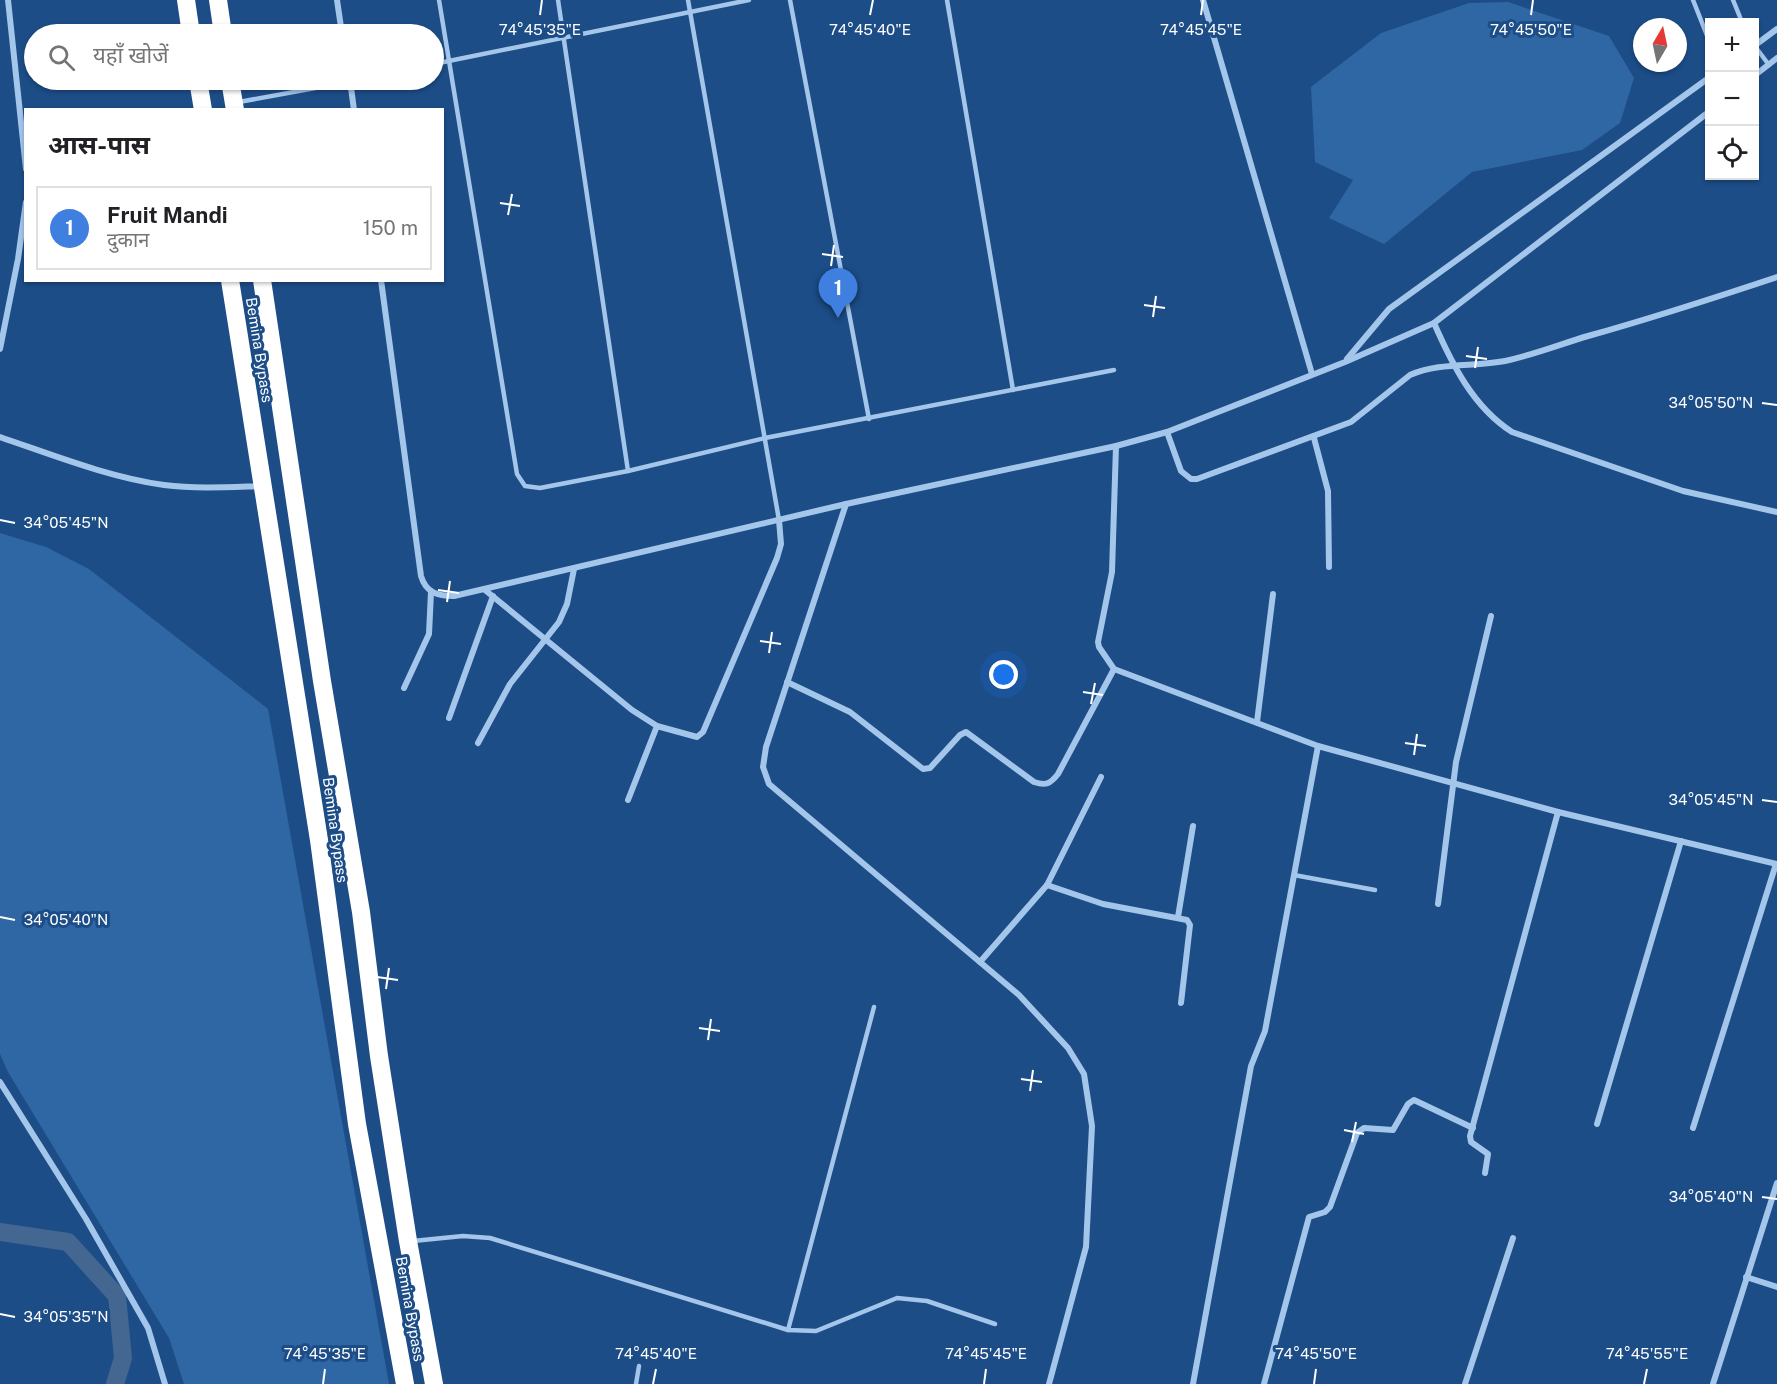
<!DOCTYPE html>
<html lang="hi">
<meta charset="utf-8">
<style>
body{margin:0;font-family:"Public Sans","Noto Sans Devanagari",sans-serif;background:#f6f6f6;color:#202124}
.controls{position:absolute;right:18px;top:18px;display:grid;overflow:hidden;border-radius:0px;box-shadow:0 2px 4px #0004}
.controls button{width:54px;height:54px;display:grid;place-items:center;padding:0;border:0;border-bottom:2px solid #e0e0e0;background:#fff;color:#202124;font:30px sans-serif}
.compass{position:absolute;left:1633px;top:18px;width:54px;height:54px;border-radius:50%;background:#fff;box-shadow:0 2px 4px #0004;rotate:9deg}
.you{position:absolute;left:1004px;top:675px;width:21px;height:21px;margin:-15px;border:4px solid #fff;border-radius:50%;background:#1a73e8;box-shadow:0 0 0 9px #1a73e833}
.badge{display:grid;place-items:center;width:39px;height:39px;border-radius:50%;background:#836e40;color:#fff;font-size:20px;font-weight:700}
.pin{position:absolute;translate:-50% -50px;filter:drop-shadow(0 2px 3px #0008)}
.pin::after{content:'';position:absolute;top:32px;width:21px;height:18px;background:inherit;clip-path:polygon(0 0,100% 0,50% 100%)}
.list{margin:0;padding:0;list-style:none}
h2{display:flex;justify-content:space-between;align-items:center;height:78px;margin:0;padding:0 24px;font-size:26px}
h2 small{font-size:20px;font-weight:400;color:#757577}
.list li{display:grid;grid-template-columns:39px 1fr auto;gap:18px;align-items:center;box-sizing:border-box;height:84px;margin:0 12px 12px;padding:0 12px;border:2px solid #e0e0e0;border-radius:0px}
.list b{display:block;font-size:22px;white-space:nowrap}
.list p{margin:0;font-size:20px;white-space:nowrap;color:#757577}
.list em{font-size:20px;font-style:normal;color:#757577}
.icon{flex:none;width:33px;height:33px;fill:none;stroke:currentColor;stroke-width:2;stroke-linecap:round;stroke-linejoin:round}
.map{position:relative;flex:none;width:1777px;height:1384px;overflow:hidden}
.search{position:absolute;background:#fff;box-shadow:0 2px 4px #0004;left:24px;top:24px;width:420px;height:66px;display:flex;align-items:center;gap:15px;box-sizing:border-box;padding:0 21px;border-radius:33px;color:#757577;font-size:22px}
.panel{position:absolute;background:#fff;box-shadow:0 2px 4px #0004;left:24px;top:108px;width:420px;height:174px;border-radius:0px}
.map>svg:first-child{display:block}
.green{fill:#2f67a4}
.lines{fill:none;stroke-linecap:round;stroke-linejoin:round}
.canal{stroke:#446792;stroke-width:18}
.lane{stroke:#a4c6eb;stroke-width:4.5}
.street{stroke:#a4c6eb;stroke-width:6}
.highway{stroke:#fff;stroke-width:18}
.ticks{fill:none;stroke:#fff;stroke-width:2}
.labels{text-anchor:middle;stroke-width:6;stroke-linejoin:round;paint-order:stroke}
.street-label{font-size:15px;fill:#fff;stroke:#1c4d87}
.ticks-label{font-size:15px;text-anchor:middle;fill:#fff;stroke:#1c4d87;stroke-width:6;stroke-linejoin:round;paint-order:stroke}
</style>
<div class="map">
<svg width="1777" height="1384" viewBox="0 0 1777 1384">
<rect width="100%" height="100%" fill="#1c4d87"/>
<g class="green">
<path d="M1508,2L1609,36L1634,78L1620,123L1582,150L1472,172L1384,244L1329,218L1353,180L1315,162L1311,87L1381,33L1469,3Z"/>
<path d="M0,533L46,547L89,569L268,709L389,1384H184L169,1338L8,1072L0,1054Z"/>
</g>
<g class="lines">
<path class="canal" d="M0,1232L68,1242L117,1296L123,1358L115,1384"/>
<g class="lane">
<path d="M439,0L517,474L525,486L540,488L628,471L765,438L1114,370"/>
<path d="M558,0L628,471"/>
<path d="M688,0L779,520"/>
<path d="M790,0L869,419"/>
<path d="M947,0L1013,390"/>
<path d="M1693,0L1710,43"/>
<path d="M1733,0L1742,22"/>
<path d="M1754,45L1769,65"/>
<path d="M434,64L749,0"/>
<path d="M239,102L359,80"/>
<path d="M1294,875L1375,890"/>
<path d="M413,1241L463,1236L490,1238L788,1330L816,1331L897,1298L927,1301L995,1324"/>
<path d="M788,1330L874,1007"/>
<path d="M636,1384L639,1366"/>
</g>
<g class="street">
<path d="M8,0L26,169"/>
<path d="M337,0L342,34"/>
<path d="M1203,0L1312,374"/>
<path d="M1754,46L1777,29"/>
<path d="M1754,76L1777,58"/>
<path d="M350,80L354,110"/>
<path d="M381,280L421,576C426,593 438,596 454,596L846,504L1116,446L1167,432L1345,362L1434,323L1710,111"/>
<path d="M1434,323C1452,364 1473,407 1512,432L1683,491L1777,512"/>
<path d="M0,349L18,259L26,202"/>
<path d="M1347,359L1389,309L1710,77"/>
<path d="M1167,432L1181,471L1191,479H1197L1351,422L1410,375C1439,362 1474,367 1505,361C1533,355 1561,344 1588,336C1652,318 1714,298 1777,277"/>
<path d="M0,437C53,455 108,477 164,485C197,489 229,487 262,486"/>
<path d="M1314,438L1328,491L1329,567"/>
<path d="M1116,446L1112,572L1098,642L1099,647L1114,669L1318,746L1558,812L1777,864"/>
<path d="M846,504L766,747L763,767L769,784L1019,995L1068,1048L1084,1074L1092,1126L1086,1247L1049,1384"/>
<path d="M485,590L632,710L657,726L697,737L703,732L777,558L781,544L779,520"/>
<path d="M787,682L850,712L923,769L930,768L960,735L966,732L1034,782C1046,786 1050,784 1058,774L1114,669"/>
<path d="M404,688L429,634L431,592"/>
<path d="M449,718L493,596"/>
<path d="M1257,722L1273,594"/>
<path d="M478,743L510,684L559,622L567,604L574,569"/>
<path d="M628,800L657,726"/>
<path d="M1047,885L1103,904L1187,920L1190,925L1181,1003"/>
<path d="M1438,904L1456,762L1491,616"/>
<path d="M1178,917L1193,826"/>
<path d="M980,962L1047,885L1101,777"/>
<path d="M0,1082L86,1219L148,1328L165,1384"/>
<path d="M1597,1124L1681,841"/>
<path d="M1693,1128L1776,864"/>
<path d="M1485,1173L1488,1154L1471,1142L1470,1136L1558,812"/>
<path d="M1746,1277L1777,1287"/>
<path d="M1193,1384L1251,1066L1265,1031L1318,746"/>
<path d="M1264,1384L1309,1217L1325,1212L1330,1207L1357,1133L1364,1128L1393,1130L1408,1104L1414,1100L1473,1128"/>
<path d="M1465,1384L1513,1238"/>
<path d="M1713,1384L1777,1183"/>
</g>
<g class="highway">
<path d="M186,0L191,34"/>
<path d="M218,0L223,34"/>
<path d="M198,80L203,110"/>
<path d="M230,80L235,110"/>
<path d="M230,280L319,840L357,1124L405,1384"/>
<path d="M262,280L322,681L361,912L379,1056L408,1241L434,1384"/>
</g>
</g>
<path class="ticks" d="M540,15L542,0M870,15L873,0M1201,15L1203,0M1531,15L1533,0M500,203L520,206M508,215L512,194M822,254L843,257M831,266L834,245M1144,305L1165,308M1153,317L1156,296M1466,356L1487,359M1475,368L1478,347M1762,403L1777,405M0,520L15,523M438,590L459,593M447,602L450,581M760,641L781,644M769,653L772,632M1083,692L1103,695M1091,704L1095,683M1405,743L1426,746M1414,755L1417,734M1762,800L1777,802M0,917L15,920M377,977L398,980M386,989L389,968M699,1028L720,1031M708,1040L711,1019M1021,1079L1042,1082M1030,1091L1033,1070M1344,1130L1364,1134M1352,1142L1356,1122M1762,1197L1777,1199M0,1314L15,1317M323,1384L325,1369M653,1384L656,1369M984,1384L986,1369M1314,1384L1316,1369M1644,1384L1647,1369"/>
<g class="labels">
<g class="street-label">
<text transform="translate(259 350) rotate(81)" y="5">Bemina Bypass</text>
<text transform="translate(335 830) rotate(82)" y="5">Bemina Bypass</text>
<text transform="translate(410 1309) rotate(80)" y="5">Bemina Bypass</text>
</g>
</g>
<g class="ticks-label">
<text x="540" y="35">74°45'35"E</text>
<text x="870" y="35">74°45'40"E</text>
<text x="1201" y="35">74°45'45"E</text>
<text x="1531" y="35">74°45'50"E</text>
<text x="1711" y="408">34°05'50"N</text>
<text x="66" y="528">34°05'45"N</text>
<text x="1711" y="805">34°05'45"N</text>
<text x="66" y="925">34°05'40"N</text>
<text x="1711" y="1202">34°05'40"N</text>
<text x="66" y="1322">34°05'35"N</text>
<text x="325" y="1359">74°45'35"E</text>
<text x="656" y="1359">74°45'40"E</text>
<text x="986" y="1359">74°45'45"E</text>
<text x="1316" y="1359">74°45'50"E</text>
<text x="1647" y="1359">74°45'55"E</text>
</g>
</svg>
<div class="controls">
<button>+</button>
<button>−</button>
<button><svg class="icon" aria-label="locate" viewBox="0 0 24 24"><circle cx="12" cy="12" r="6"/><path d="M12 2v4M12 18v4M2 12h4M18 12h4"/></svg></button>
</div>
<svg class="compass" viewBox="-18 -18 36 36"><path d="M0-13l5 13h-10z" fill="#e53935"/><path d="M0 13l5-13h-10z" fill="#757577"/></svg>
<div class="you"></div>
<div class="pin badge" style="left:838px;top:318px;background:#3f7fe0">1</div>
<div class="search"><svg class="icon" aria-label="search" viewBox="0 0 24 24"><circle cx="10" cy="10" r="6"/><path d="M15 15l6 6"/></svg>यहाँ खोजें</div>
<section class="panel">
<h2>आस-पास<small></small></h2>
<ul class="list">
<li><span class="badge" style="background:#3f7fe0">1</span><div><b>Fruit Mandi</b><p>दुकान</p></div><em>150 m</em></li>
</ul>
</section>
</div>
